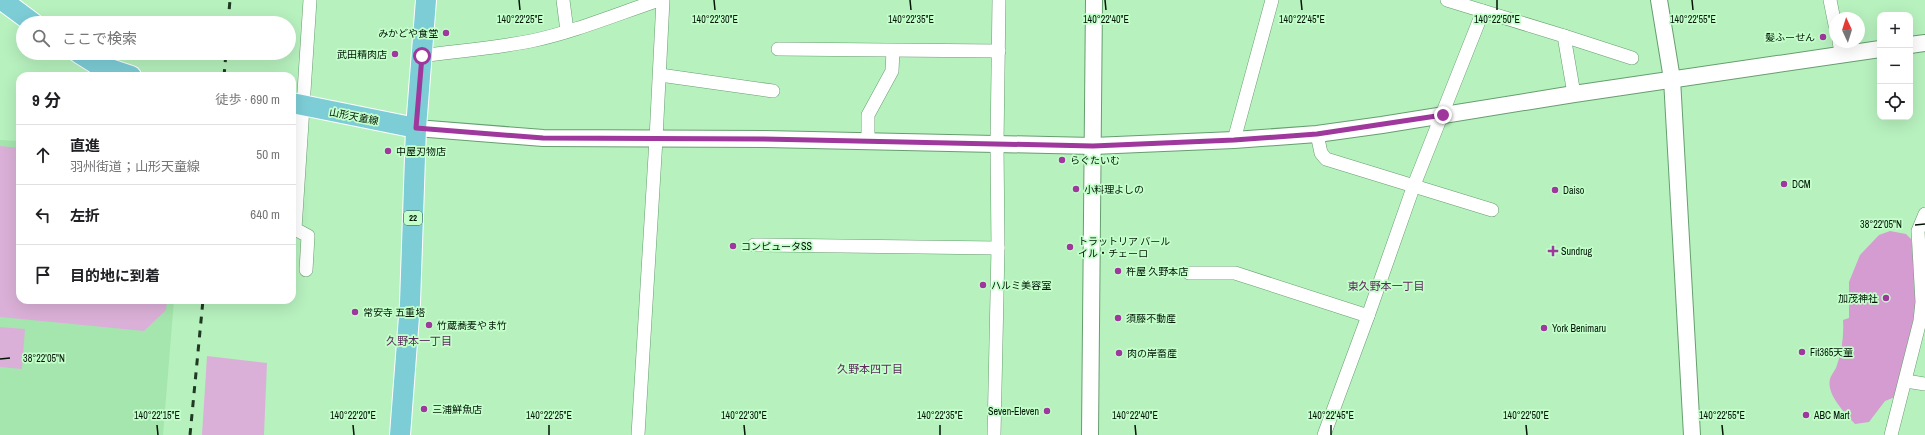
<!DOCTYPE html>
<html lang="ja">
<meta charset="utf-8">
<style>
body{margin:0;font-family:"Archivo Narrow","Noto Sans JP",sans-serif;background:#f6f6f6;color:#202124}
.controls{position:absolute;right:12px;top:12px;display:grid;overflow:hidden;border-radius:8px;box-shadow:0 4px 16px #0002}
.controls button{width:36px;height:36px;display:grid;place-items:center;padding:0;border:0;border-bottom:1px solid #e0e0e0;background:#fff;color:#202124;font:20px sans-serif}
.compass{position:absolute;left:1829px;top:12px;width:36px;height:36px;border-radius:50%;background:#fff;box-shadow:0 4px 16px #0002;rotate:356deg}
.stop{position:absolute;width:12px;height:12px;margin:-9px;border:3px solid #9e389d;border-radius:50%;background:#fff}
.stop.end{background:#9e389d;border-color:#fff;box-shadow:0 1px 4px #0008}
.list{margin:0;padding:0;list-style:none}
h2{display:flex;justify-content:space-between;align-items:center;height:52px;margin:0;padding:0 16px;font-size:17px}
h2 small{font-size:13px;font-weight:400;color:#757577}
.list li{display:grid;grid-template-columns:26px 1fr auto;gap:12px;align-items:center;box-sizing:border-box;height:60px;padding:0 16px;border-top:1px solid #e0e0e0}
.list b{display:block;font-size:15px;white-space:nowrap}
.list p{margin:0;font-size:13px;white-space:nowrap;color:#757577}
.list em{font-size:13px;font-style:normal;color:#757577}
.icon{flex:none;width:22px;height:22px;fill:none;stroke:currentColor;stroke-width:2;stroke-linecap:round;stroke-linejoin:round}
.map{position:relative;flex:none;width:1925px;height:435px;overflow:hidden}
.search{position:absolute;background:#fff;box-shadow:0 4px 16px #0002;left:16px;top:16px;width:280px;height:44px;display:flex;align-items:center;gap:10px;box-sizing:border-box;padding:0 14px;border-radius:22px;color:#757577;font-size:15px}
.panel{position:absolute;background:#fff;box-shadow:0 4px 16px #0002;left:16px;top:72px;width:280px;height:232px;border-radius:12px}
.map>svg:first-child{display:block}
.built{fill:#a5e6ae}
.green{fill:#dbb0d8}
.forest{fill:#d49cd1}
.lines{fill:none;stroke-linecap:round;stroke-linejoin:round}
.minor-casing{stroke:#669e6f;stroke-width:14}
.tertiary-casing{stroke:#669e6f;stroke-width:18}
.primary-casing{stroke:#fff;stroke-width:22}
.minor{stroke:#fff;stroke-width:13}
.tertiary{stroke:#fff;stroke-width:16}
.primary{stroke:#7dcdd7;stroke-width:20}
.rail{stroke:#1f3923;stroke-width:3;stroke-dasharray:7 7;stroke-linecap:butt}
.route{stroke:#9e389d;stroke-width:5}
.ticks{fill:none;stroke:#011505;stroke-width:1.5}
.poi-dot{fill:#9e389d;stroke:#c4ffcb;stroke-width:1.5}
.labels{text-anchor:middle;stroke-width:3.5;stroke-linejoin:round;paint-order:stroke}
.shield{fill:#c4ffcb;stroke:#3c5b40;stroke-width:1}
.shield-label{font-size:9px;font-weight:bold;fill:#011505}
.poi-label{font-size:10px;fill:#011505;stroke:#c4ffcb;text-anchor:start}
.street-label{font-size:10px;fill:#011505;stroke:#c4ffcb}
.neighbourhood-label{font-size:11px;fill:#5c2a5b;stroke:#c4ffcb}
.ticks-label{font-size:10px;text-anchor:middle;fill:#011505;stroke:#c4ffcb;stroke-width:3.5;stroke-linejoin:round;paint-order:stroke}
</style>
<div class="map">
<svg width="1925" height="435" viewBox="0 0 1925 435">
<rect width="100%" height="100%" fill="#b7f1be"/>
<path class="built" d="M0,140L20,141V300H174L163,435H0Z"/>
<g class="green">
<path d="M0,146L20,148V300H167L166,310L144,331L0,317Z"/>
<path d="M0,327L25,329L22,369L0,367Z"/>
<path d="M207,356L267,363L264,435H202Z"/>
</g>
<path class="forest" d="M1890,231L1906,234L1911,239L1916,273L1917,305L1895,397L1885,401L1869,422L1855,424C1846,414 1826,395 1830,379C1831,375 1834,372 1836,368C1842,352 1844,336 1843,320L1849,318V282L1860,255L1879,235Z"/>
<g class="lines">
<defs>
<g id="minor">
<path d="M563,0L567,31"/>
<path d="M1447,0L1564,36L1574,94"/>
<path d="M1830,0L1835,25"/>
<path d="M1564,36L1632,58"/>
<path d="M1839,42L1842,55"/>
<path d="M778,49L999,51"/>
<path d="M421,56C458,51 495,48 531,41C574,32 617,14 659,0"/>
<path d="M660,75L773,91"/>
<path d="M1317,134L1321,153L1326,159L1492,210"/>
<path d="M1234,140L1272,0"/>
<path d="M868,142V115L892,71L893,51"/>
<path d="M754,245L998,248"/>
<path d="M306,270L308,236L295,229L310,0"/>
<path d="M1189,273H1235L1368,316"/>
<path d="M1906,381L1925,384"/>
<path d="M638,435L656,139L663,0"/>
<path d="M994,435L998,248L997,144L999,0"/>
<path d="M1324,435L1368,316L1414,185L1483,11"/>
<path d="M1891,435L1920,321L1922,302L1918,231L1925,214"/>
</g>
<g id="tertiary">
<path d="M1659,0L1672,79L1692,435"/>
<path d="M1910,45L1925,43"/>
<path d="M416,128L543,138L765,139L1093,146L1234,140L1317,134L1382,125L1574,94L1880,49"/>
<path d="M1090,435L1094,0"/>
</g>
<g id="primary">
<path d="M2,0L33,23"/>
<path d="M79,53L98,65L131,76"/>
<path d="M292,103L416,128"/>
<path d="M400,435L410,303L416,128L426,0"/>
</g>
</defs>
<use href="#minor" class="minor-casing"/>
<use href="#tertiary" class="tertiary-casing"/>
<use href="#primary" class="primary-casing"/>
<use href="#minor" class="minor"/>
<use href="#tertiary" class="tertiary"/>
<use href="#primary" class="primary"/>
<g class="rail">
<path d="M228,23L230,0"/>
<path d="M224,76L226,53"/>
<path d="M190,435L203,300"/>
</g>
</g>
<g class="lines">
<path class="route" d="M422,56L416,128L543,138L764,139L1093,146L1234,140L1317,134L1443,115"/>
</g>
<path class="ticks" d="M519,0L520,10M714,0L715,10M910,0L911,10M1105,0L1106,10M1301,0L1302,10M1497,0V10M1692,0L1693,10M1915,225L1925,224M0,359L10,358M157,425L158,435M353,425L354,435M549,425V435M744,425L745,435M940,425V435M1135,425L1136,435M1331,425V435M1526,425L1527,435M1722,425L1723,435"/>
<g class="poi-dot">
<circle cx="446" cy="33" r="4"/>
<circle cx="1823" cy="37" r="4"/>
<circle cx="395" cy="54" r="4"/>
<circle cx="388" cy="151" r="4"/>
<circle cx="1062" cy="160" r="4"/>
<circle cx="1784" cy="184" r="4"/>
<circle cx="1076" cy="189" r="4"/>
<circle cx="1555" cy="190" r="4"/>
<circle cx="733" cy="246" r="4"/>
<circle cx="1070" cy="247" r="4"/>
<path d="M1551 245h4v4h4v4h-4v4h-4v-4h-4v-4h4z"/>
<circle cx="1118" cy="271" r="4"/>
<circle cx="983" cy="285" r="4"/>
<circle cx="1886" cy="298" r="4"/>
<circle cx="355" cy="312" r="4"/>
<circle cx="1118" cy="318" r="4"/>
<circle cx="429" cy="325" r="4"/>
<circle cx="1544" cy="328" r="4"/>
<circle cx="1802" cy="352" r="4"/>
<circle cx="1119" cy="353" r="4"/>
<circle cx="424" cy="409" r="4"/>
<circle cx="1047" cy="411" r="4"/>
<circle cx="1806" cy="415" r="4"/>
</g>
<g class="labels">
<rect class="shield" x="404" y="211" width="18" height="14" rx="3"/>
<g class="shield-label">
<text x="413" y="221">22</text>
</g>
<g class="poi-label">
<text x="438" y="37" text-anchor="end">みかどや食堂</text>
<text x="1815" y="41" text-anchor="end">髪ふーせん</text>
<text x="387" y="58" text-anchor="end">武田精肉店</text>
<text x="396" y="155">中屋刃物店</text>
<text x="1070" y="164">らぐたいむ</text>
<text x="1792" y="188">DCM</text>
<text x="1084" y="193">小料理よしの</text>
<text x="1563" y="194">Daiso</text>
<text x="1078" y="245">トラットリア バール<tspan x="1078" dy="12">イル・チェーロ</tspan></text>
<text x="741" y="250">コンピュータSS</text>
<text x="1561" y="255">Sundrug</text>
<text x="1126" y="275">杵屋 久野本店</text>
<text x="991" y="289">ハルミ美容室</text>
<text x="1878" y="302" text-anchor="end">加茂神社</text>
<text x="363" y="316">常安寺 五重塔</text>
<text x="1126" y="322">須藤不動産</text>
<text x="437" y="329">竹蔵蕎麦やま竹</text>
<text x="1552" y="332">York Benimaru</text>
<text x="1810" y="356">Fit365天童</text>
<text x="1127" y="357">肉の岸畜産</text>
<text x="432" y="413">三浦鮮魚店</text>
<text x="1039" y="415" text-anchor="end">Seven-Eleven</text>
<text x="1814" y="419">ABC Mart</text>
</g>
<g class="street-label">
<text transform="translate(354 116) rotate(11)" y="4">山形天童線</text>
</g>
<g class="neighbourhood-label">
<text x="1386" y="290">東久野本一丁目</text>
<text x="419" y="345">久野本一丁目</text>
<text x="870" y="373">久野本四丁目</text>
</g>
</g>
<g class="ticks-label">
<text x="520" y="23">140°22'25"E</text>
<text x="715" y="23">140°22'30"E</text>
<text x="911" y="23">140°22'35"E</text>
<text x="1106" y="23">140°22'40"E</text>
<text x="1302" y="23">140°22'45"E</text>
<text x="1497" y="23">140°22'50"E</text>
<text x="1693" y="23">140°22'55"E</text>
<text x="1881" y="228">38°22'05"N</text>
<text x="44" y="362">38°22'05"N</text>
<text x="157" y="419">140°22'15"E</text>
<text x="353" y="419">140°22'20"E</text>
<text x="549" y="419">140°22'25"E</text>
<text x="744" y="419">140°22'30"E</text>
<text x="940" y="419">140°22'35"E</text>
<text x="1135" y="419">140°22'40"E</text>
<text x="1331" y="419">140°22'45"E</text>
<text x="1526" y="419">140°22'50"E</text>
<text x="1722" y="419">140°22'55"E</text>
</g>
</svg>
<div class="controls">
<button>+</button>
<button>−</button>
<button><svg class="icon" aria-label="locate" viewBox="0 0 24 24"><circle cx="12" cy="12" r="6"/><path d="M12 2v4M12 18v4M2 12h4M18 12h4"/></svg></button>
</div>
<svg class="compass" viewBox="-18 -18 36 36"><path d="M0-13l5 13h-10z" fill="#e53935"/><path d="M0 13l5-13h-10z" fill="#757577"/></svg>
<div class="stop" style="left:422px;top:56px"></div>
<div class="stop end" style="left:1443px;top:115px"></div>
<div class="search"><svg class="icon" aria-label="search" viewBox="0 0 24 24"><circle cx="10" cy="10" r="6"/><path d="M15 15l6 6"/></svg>ここで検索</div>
<section class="panel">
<h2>9 分<small>徒歩 · 690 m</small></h2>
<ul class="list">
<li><svg class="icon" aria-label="ahead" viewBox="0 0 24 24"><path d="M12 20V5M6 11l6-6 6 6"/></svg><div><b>直進</b><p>羽州街道；山形天童線</p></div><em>50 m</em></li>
<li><svg class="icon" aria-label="left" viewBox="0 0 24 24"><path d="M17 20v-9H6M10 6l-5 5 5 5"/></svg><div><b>左折</b></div><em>640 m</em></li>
<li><svg class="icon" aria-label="arrive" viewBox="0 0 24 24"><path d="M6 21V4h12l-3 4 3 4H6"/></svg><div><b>目的地に到着</b></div></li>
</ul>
</section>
</div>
